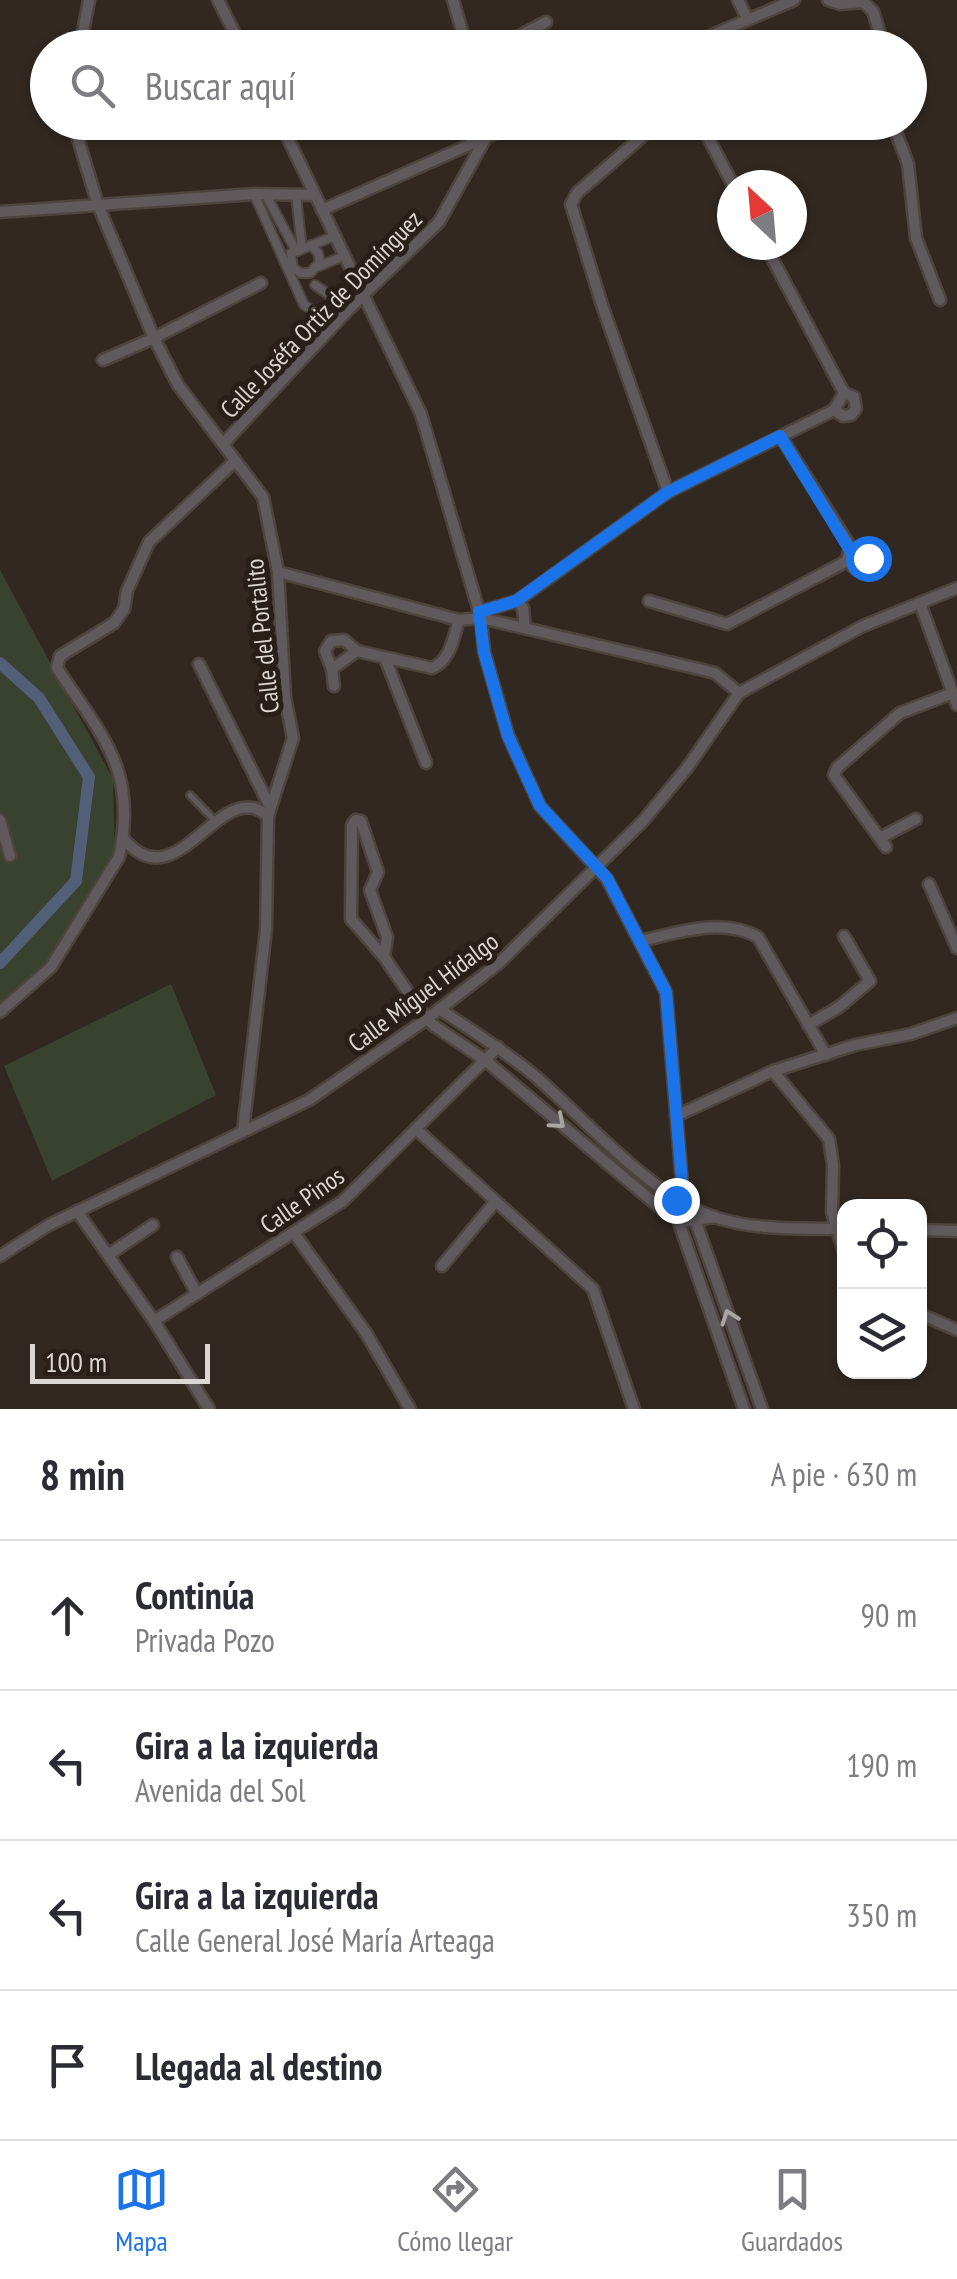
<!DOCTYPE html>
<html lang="es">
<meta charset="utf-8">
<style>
body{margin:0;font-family:"PT Sans Narrow",sans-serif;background:#f2f2f3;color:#2b2b33}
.controls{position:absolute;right:30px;bottom:30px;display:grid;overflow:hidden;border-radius:20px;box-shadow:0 2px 8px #0004}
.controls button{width:90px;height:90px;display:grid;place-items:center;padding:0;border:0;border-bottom:2px solid #e1e1e2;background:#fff;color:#2b2b33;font:50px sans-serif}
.compass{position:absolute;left:717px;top:170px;width:90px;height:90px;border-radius:50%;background:#fff;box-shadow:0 2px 8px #0004;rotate:334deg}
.scale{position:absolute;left:30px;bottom:25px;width:180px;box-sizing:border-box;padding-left:10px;border:5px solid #dbd6d1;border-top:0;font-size:28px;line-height:35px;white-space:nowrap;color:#dbd6d1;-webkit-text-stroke:8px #271f18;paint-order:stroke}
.stop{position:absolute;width:30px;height:30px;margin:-22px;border:8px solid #1a73e8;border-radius:50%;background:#fff}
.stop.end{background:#1a73e8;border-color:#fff;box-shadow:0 2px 10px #0008}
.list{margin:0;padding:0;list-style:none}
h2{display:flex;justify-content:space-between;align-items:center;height:130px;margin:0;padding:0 40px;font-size:42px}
h2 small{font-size:32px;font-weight:400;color:#7c7c81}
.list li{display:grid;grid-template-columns:65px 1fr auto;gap:30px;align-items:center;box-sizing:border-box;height:150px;padding:0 40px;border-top:2px solid #e1e1e2}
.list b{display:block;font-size:38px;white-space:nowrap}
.list p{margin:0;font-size:32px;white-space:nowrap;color:#7c7c81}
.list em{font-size:32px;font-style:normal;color:#7c7c81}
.icon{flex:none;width:55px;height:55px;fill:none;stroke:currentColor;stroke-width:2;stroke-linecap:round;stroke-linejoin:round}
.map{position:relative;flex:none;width:957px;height:1409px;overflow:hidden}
.search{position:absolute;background:#fff;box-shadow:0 2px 8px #0004;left:30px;right:30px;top:30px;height:110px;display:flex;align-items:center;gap:25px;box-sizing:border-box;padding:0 35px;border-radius:55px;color:#7c7c81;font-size:38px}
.sheet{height:730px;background:#fff}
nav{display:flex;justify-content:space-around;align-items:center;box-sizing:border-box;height:140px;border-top:2px solid #e1e1e2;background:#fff;font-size:28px;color:#7c7c81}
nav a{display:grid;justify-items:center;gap:5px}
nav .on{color:#1a73e8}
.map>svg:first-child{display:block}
.green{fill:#38422f}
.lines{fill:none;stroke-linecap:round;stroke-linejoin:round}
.canal{stroke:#535f78;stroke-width:12}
.service-casing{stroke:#4c443d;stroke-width:10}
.pedestrian-casing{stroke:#4c443d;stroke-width:12}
.minor-casing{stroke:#4c443d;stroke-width:15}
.service{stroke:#615a5c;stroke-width:5}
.pedestrian{stroke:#615a5c;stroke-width:8}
.minor{stroke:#615a5c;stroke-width:10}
.oneway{stroke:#aaa4a2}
.route{stroke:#1a73e8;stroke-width:12}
.labels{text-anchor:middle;stroke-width:10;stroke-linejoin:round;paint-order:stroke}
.street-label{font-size:25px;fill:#dbd6d1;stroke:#271f18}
</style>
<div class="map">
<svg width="957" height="1409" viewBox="0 0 957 1409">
<rect width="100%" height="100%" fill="#312821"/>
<g class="green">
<path d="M0,570L113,779L115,855L49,962L0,1006Z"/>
<path d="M171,984L216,1095L52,1181L4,1066Z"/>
</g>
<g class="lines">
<path class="canal" d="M0,663L39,698L89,777L76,881L0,963"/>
<defs>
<path id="service" d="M190,795L216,822"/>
<g id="pedestrian">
<path d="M254,194L304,305L336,325"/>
<path d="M266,195L296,251"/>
<path d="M296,195L302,249"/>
<path d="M295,252L334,236"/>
<path d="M291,253L293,268L301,273H310L320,262L318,253L311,245"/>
<path d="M317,267L344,256"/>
<path d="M315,285L349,309"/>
</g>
<g id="minor">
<path d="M218,0L242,48"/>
<path d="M453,0L467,48"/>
<path d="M738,0L747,18"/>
<path d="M828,0L840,4L863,2L873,11L884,48"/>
<path d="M80,48L89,0"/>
<path d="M496,48L546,22"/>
<path d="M682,48L794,0"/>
<path d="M73,122L98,205L154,338L178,385L263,497L278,572L285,697L293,738L268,816L266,929L243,1131"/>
<path d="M280,122L421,414L481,618L484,651L508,735L540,806L607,879L666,992L682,1183L762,1409"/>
<path d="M663,122L652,128L577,193L571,204L602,305L668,492"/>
<path d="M700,122L733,185"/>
<path d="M892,122L908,164L916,238L940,300"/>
<path d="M322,210L521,122"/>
<path d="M0,212L254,194L314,195"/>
<path d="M103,360L154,338L261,283"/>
<path d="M834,410L843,416L851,415L856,409L854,397L844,393"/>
<path d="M223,444L349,309L439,222L484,141"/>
<path d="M847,561L857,570L867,562L864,552H851"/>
<path d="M278,572L459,620L481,618L699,669L715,673L739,693"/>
<path d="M517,601L523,608L525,628"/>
<path d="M649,601L727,624L847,561L850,546L781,437"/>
<path d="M920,603L957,705"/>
<path d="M479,612L517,601L668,492L834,410L844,393L765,245"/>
<path d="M385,658L426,763"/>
<path d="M199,664L270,807"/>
<path d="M332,669L325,651L331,641L344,640L357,651"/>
<path d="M334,686L332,669L357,651L432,668C451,660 453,638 459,620"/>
<path d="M0,820L10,856"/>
<path d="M356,820L352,825L351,919L384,957L423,1014L433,1025L485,1060L665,1212L686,1221L715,1217"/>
<path d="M356,820L361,821L378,872L370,890L387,937L384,957"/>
<path d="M123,838C172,898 211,799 253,808C259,809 263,813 268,816"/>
<path d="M880,838L916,819"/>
<path d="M886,847L834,775L837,768L900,713L953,693"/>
<path d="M929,884L957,948"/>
<path d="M640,941C678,933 721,917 758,937L826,1055"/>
<path d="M439,1009C472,1030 504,1051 534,1075C585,1119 651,1196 714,1217C756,1231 802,1228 844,1229"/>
<path d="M0,1012L51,967L119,857C138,770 102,736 57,668L60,656L114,623L124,609L127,591L149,542L235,461"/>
<path d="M808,1025L839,1007L870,981L844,936"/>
<path d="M773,1071L829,1139L833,1165L832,1212L844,1253"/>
<path d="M676,1116L773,1071L855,1045L911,1034L957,1018"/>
<path d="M417,1130L593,1289L634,1409"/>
<path d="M77,1211L154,1321L209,1409"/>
<path d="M677,1217L744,1409"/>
<path d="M920,1230L957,1231"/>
<path d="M294,1233L366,1333L410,1409"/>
<path d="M108,1255L153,1225"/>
<path d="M0,1256L49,1225L309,1100L427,1019L499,963L643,821L687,768L739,693L863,626L957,588"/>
<path d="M177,1257L197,1294"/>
<path d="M442,1266L495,1202"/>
<path d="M920,1314L957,1330"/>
<path d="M154,1321L343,1201L498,1047"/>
</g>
</defs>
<use href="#service" class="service-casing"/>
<use href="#pedestrian" class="pedestrian-casing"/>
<use href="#minor" class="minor-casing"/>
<use href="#service" class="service"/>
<use href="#pedestrian" class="pedestrian"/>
<use href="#minor" class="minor"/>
</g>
<defs><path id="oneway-chevron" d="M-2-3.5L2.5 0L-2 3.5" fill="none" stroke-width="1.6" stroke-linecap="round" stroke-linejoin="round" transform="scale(2.5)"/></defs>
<g class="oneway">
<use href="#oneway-chevron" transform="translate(558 1122) rotate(41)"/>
<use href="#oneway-chevron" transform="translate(729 1317) rotate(-110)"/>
</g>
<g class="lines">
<path class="route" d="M676,1200L682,1182L666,992L607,878L540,806L508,736L484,652L479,612L516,601L668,492L780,436L851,552L861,550L868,558"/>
</g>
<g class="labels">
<g class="street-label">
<text transform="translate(321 314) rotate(-46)" y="9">Calle Joséfa Ortiz de Domínguez</text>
<text transform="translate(262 636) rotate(-96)" y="9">Calle del Portalito</text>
<text transform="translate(423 992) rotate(-37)" y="9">Calle Miguel Hidalgo</text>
<text transform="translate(302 1200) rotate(-35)" y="9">Calle Pinos</text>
</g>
</g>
</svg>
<div class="controls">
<button><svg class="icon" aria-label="locate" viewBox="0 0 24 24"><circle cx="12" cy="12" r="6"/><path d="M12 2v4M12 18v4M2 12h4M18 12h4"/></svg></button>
<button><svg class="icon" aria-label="layers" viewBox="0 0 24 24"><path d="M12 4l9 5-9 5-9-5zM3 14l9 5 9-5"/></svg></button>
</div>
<svg class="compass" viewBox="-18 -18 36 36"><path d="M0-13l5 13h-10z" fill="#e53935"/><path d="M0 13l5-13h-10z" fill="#7c7c81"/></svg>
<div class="scale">100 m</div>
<div class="stop" style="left:868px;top:558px"></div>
<div class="stop end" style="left:676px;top:1200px"></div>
<div class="search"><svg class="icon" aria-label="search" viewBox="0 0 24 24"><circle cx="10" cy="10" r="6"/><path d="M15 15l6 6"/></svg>Buscar aquí</div>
</div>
<section class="sheet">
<h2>8 min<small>A pie · 630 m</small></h2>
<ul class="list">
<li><svg class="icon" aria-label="ahead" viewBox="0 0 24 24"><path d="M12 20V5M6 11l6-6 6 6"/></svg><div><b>Continúa</b><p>Privada Pozo</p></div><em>90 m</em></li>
<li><svg class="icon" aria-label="left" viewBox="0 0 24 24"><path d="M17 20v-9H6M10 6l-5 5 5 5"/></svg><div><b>Gira a la izquierda</b><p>Avenida del Sol</p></div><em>190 m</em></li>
<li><svg class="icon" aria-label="left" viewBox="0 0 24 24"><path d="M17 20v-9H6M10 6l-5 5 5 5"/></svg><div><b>Gira a la izquierda</b><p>Calle General José María Arteaga</p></div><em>350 m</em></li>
<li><svg class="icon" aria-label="arrive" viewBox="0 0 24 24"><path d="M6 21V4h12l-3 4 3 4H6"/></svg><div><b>Llegada al destino</b></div></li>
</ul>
</section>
<nav>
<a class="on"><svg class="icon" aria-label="map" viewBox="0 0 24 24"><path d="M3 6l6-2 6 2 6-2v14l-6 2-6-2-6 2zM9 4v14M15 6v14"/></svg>Mapa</a>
<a><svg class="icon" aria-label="directions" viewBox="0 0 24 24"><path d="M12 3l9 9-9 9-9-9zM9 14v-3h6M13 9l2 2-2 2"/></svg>Cómo llegar</a>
<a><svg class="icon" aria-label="saved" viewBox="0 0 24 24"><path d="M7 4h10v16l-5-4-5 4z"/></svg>Guardados</a>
</nav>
